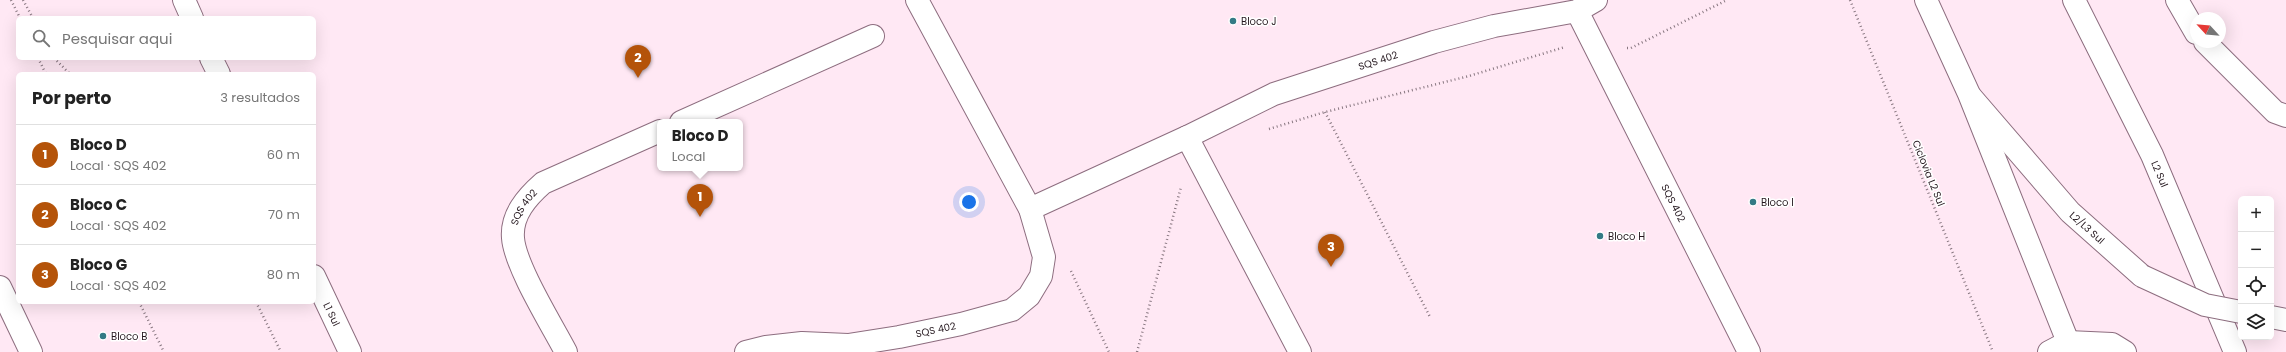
<!DOCTYPE html>
<html lang="pt">
<meta charset="utf-8">
<style>
body{margin:0;font-family:Poppins,sans-serif;background:#f6f6f6;color:#222}
.controls{position:absolute;right:12px;bottom:12px;display:grid;overflow:hidden;border-radius:6px;box-shadow:0 4px 16px #0002}
.controls button{width:36px;height:36px;display:grid;place-items:center;padding:0;border:0;border-bottom:1px solid #e0e0e0;background:#fff;color:#222;font:20px sans-serif}
.compass{position:absolute;left:2190px;top:12px;width:36px;height:36px;border-radius:50%;background:#fff;box-shadow:0 4px 16px #0002;rotate:296deg}
.you{position:absolute;left:969px;top:202px;width:14px;height:14px;margin:-10px;border:3px solid #fff;border-radius:50%;background:#1a73e8;box-shadow:0 0 0 6px #1a73e833}
.badge{display:grid;place-items:center;width:26px;height:26px;border-radius:50%;background:#b45309;color:#fff;font-size:13px;font-weight:700}
.pin{position:absolute;translate:-50% -33px;filter:drop-shadow(0 1px 2px #0008)}
.pin::after{content:'';position:absolute;top:21px;width:14px;height:12px;background:inherit;clip-path:polygon(0 0,100% 0,50% 100%)}
.popup{position:absolute;left:657px;top:119px;width:86px;height:52px;box-sizing:border-box;display:grid;place-content:center;border-radius:6px;background:#fff;filter:drop-shadow(0 1px 3px #0005);font-size:13px;white-space:nowrap;color:#767676}
.popup b{font-size:15px;color:#222}
.popup::after{content:'';position:absolute;left:50%;top:100%;margin-left:-8px;border:8px solid transparent;border-top-color:#fff}
.list{margin:0;padding:0;list-style:none}
h2{display:flex;justify-content:space-between;align-items:center;height:52px;margin:0;padding:0 16px;font-size:17px}
h2 small{font-size:13px;font-weight:400;color:#767676}
.list li{display:grid;grid-template-columns:26px 1fr auto;gap:12px;align-items:center;box-sizing:border-box;height:60px;padding:0 16px;border-top:1px solid #e0e0e0}
.list b{display:block;font-size:15px;white-space:nowrap}
.list p{margin:0;font-size:13px;white-space:nowrap;color:#767676}
.list em{font-size:13px;font-style:normal;color:#767676}
.icon{flex:none;width:22px;height:22px;fill:none;stroke:currentColor;stroke-width:2;stroke-linecap:round;stroke-linejoin:round}
.map{position:relative;flex:none;width:2286px;height:352px;overflow:hidden}
.search{position:absolute;background:#fff;box-shadow:0 4px 16px #0002;left:16px;top:16px;width:300px;height:44px;display:flex;align-items:center;gap:10px;box-sizing:border-box;padding:0 14px;border-radius:6px;color:#767676;font-size:15px}
.panel{position:absolute;background:#fff;box-shadow:0 4px 16px #0002;left:16px;top:72px;width:300px;height:232px;border-radius:6px}
.map>svg:first-child{display:block}
.lines{fill:none;stroke-linecap:round;stroke-linejoin:round}
.minor-casing{stroke:#8d6d7f;stroke-width:24}
.tertiary-casing{stroke:#8d6d7f;stroke-width:24}
.secondary-casing{stroke:#8d6d7f;stroke-width:24}
.primary-casing{stroke:#8d6d7f;stroke-width:24}
.path{stroke:#887780;stroke-width:2.5;stroke-dasharray:1 3;stroke-linecap:butt}
.minor{stroke:#fff;stroke-width:22}
.tertiary{stroke:#fff;stroke-width:22}
.secondary{stroke:#fff;stroke-width:22}
.primary{stroke:#fff;stroke-width:22}
.secondary-bridge-casing{stroke:#8d6d7f;stroke-width:24;stroke-linecap:butt}
.secondary-bridge{stroke:#fff;stroke-width:22}
.poi-dot{fill:#337a85;stroke:#fff;stroke-width:1.5}
.labels{text-anchor:middle;stroke-width:3;stroke-linejoin:round;paint-order:stroke}
.poi-label{font-size:10px;fill:#25181f;stroke:#fff;text-anchor:start}
.street-label{font-size:10px;fill:#25181f;stroke:#fff}
</style>
<div class="map">
<svg width="2286" height="352" viewBox="0 0 2286 352">
<rect width="100%" height="100%" fill="#ffe8f4"/>
<g class="lines">
<defs>
<g id="minor">
<path id="s1" d="M1577,11L1749,352"/>
<path d="M681,122L873,36"/>
<path d="M1187,137L1300,352"/>
<path id="s2" d="M1030,209L1187,137L1274,94L1434,42L1494,26L1577,11L1596,0"/>
<path d="M0,287L31,352"/>
<path id="s3" d="M566,352C552,325 515,266 513,238C511,215 527,197 543,183L660,131"/>
<path id="s4" d="M746,352L766,347L802,343L848,345L899,337L961,324L1012,310L1029,296L1041,276L1044,257L1030,209L917,0"/>
</g>
<g id="tertiary">
<path d="M184,0L192,18"/>
<path d="M211,58L219,74"/>
<path id="s5" d="M314,276L350,352"/>
<path d="M2049,352L2068,342"/>
</g>
<g id="secondary">
<path d="M2177,0L2196,33"/>
<path d="M2205,42L2275,112L2286,116"/>
<path id="s6" d="M1971,97L2070,212L2142,276"/>
<path d="M2271,317L2286,320"/>
</g>
<g id="primary">
<path d="M1926,0L1969,94L2072,352"/>
<path id="s7" d="M2074,0L2152,155L2235,352"/>
<path d="M2068,342L2112,344L2125,352"/>
</g>
</defs>
<use href="#minor" class="minor-casing"/>
<use href="#tertiary" class="tertiary-casing"/>
<use href="#secondary" class="secondary-casing"/>
<use href="#primary" class="primary-casing"/>
<g class="path">
<path d="M11,0L20,18"/>
<path d="M23,0L33,18"/>
<path d="M1850,0L1993,352"/>
<path d="M1627,48H1631L1727,0"/>
<path d="M38,58L46,74"/>
<path d="M54,58L70,74"/>
<path d="M1325,112L1430,317"/>
<path d="M1269,129L1325,112L1469,76L1565,47"/>
<path d="M1071,271L1109,352"/>
<path d="M139,302L164,352"/>
<path d="M256,302L281,352"/>
<path d="M1137,352L1181,187"/>
</g>
<use href="#minor" class="minor"/>
<use href="#tertiary" class="tertiary"/>
<use href="#secondary" class="secondary"/>
<use href="#primary" class="primary"/>
<defs>
<path id="secondary-bridge" d="M2142,276L2205,305L2241,312"/>
</defs>
<use href="#secondary-bridge" class="secondary-bridge-casing"/>
<use href="#secondary-bridge" class="secondary-bridge"/>
</g>
<g class="poi-dot">
<circle cx="1233" cy="21" r="4"/>
<circle cx="1753" cy="202" r="4"/>
<circle cx="1600" cy="236" r="4"/>
<circle cx="103" cy="336" r="4"/>
</g>
<g class="labels">
<g class="poi-label">
<text x="1241" y="25">Bloco J</text>
<text x="1761" y="206">Bloco I</text>
<text x="1608" y="240">Bloco H</text>
<text x="111" y="340">Bloco B</text>
</g>
<g class="street-label">
<text dy="4" stroke="none"><textPath href="#s2" startOffset="379">SQS 402</textPath></text>
<text transform="translate(1929 173) rotate(68)" y="4">Ciclovia L2 Sul</text>
<text dy="4" stroke="none"><textPath href="#s7" startOffset="194">L2 Sul</textPath></text>
<text dy="4" stroke="none"><textPath href="#s1" startOffset="215">SQS 402</textPath></text>
<text dy="4" stroke="none"><textPath href="#s3" startOffset="160">SQS 402</textPath></text>
<text dy="4" stroke="none"><textPath href="#s6" startOffset="175">L2/L3 Sul</textPath></text>
<text dy="4" stroke="none"><textPath href="#s5" startOffset="42">L1 Sul</textPath></text>
<text dy="4" stroke="none"><textPath href="#s4" startOffset="192">SQS 402</textPath></text>
</g>
</g>
</svg>
<div class="controls">
<button>+</button>
<button>−</button>
<button><svg class="icon" aria-label="locate" viewBox="0 0 24 24"><circle cx="12" cy="12" r="6"/><path d="M12 2v4M12 18v4M2 12h4M18 12h4"/></svg></button>
<button><svg class="icon" aria-label="layers" viewBox="0 0 24 24"><path d="M12 4l9 5-9 5-9-5zM3 14l9 5 9-5"/></svg></button>
</div>
<svg class="compass" viewBox="-18 -18 36 36"><path d="M0-13l5 13h-10z" fill="#e53935"/><path d="M0 13l5-13h-10z" fill="#767676"/></svg>
<div class="you"></div>
<div class="pin badge" style="left:700px;top:217px">1</div>
<div class="popup"><b>Bloco D</b>Local</div>
<div class="pin badge" style="left:638px;top:78px">2</div>
<div class="pin badge" style="left:1331px;top:267px">3</div>
<div class="search"><svg class="icon" aria-label="search" viewBox="0 0 24 24"><circle cx="10" cy="10" r="6"/><path d="M15 15l6 6"/></svg>Pesquisar aqui</div>
<section class="panel">
<h2>Por perto<small>3 resultados</small></h2>
<ul class="list">
<li><span class="badge">1</span><div><b>Bloco D</b><p>Local · SQS 402</p></div><em>60 m</em></li>
<li><span class="badge">2</span><div><b>Bloco C</b><p>Local · SQS 402</p></div><em>70 m</em></li>
<li><span class="badge">3</span><div><b>Bloco G</b><p>Local · SQS 402</p></div><em>80 m</em></li>
</ul>
</section>
</div>
